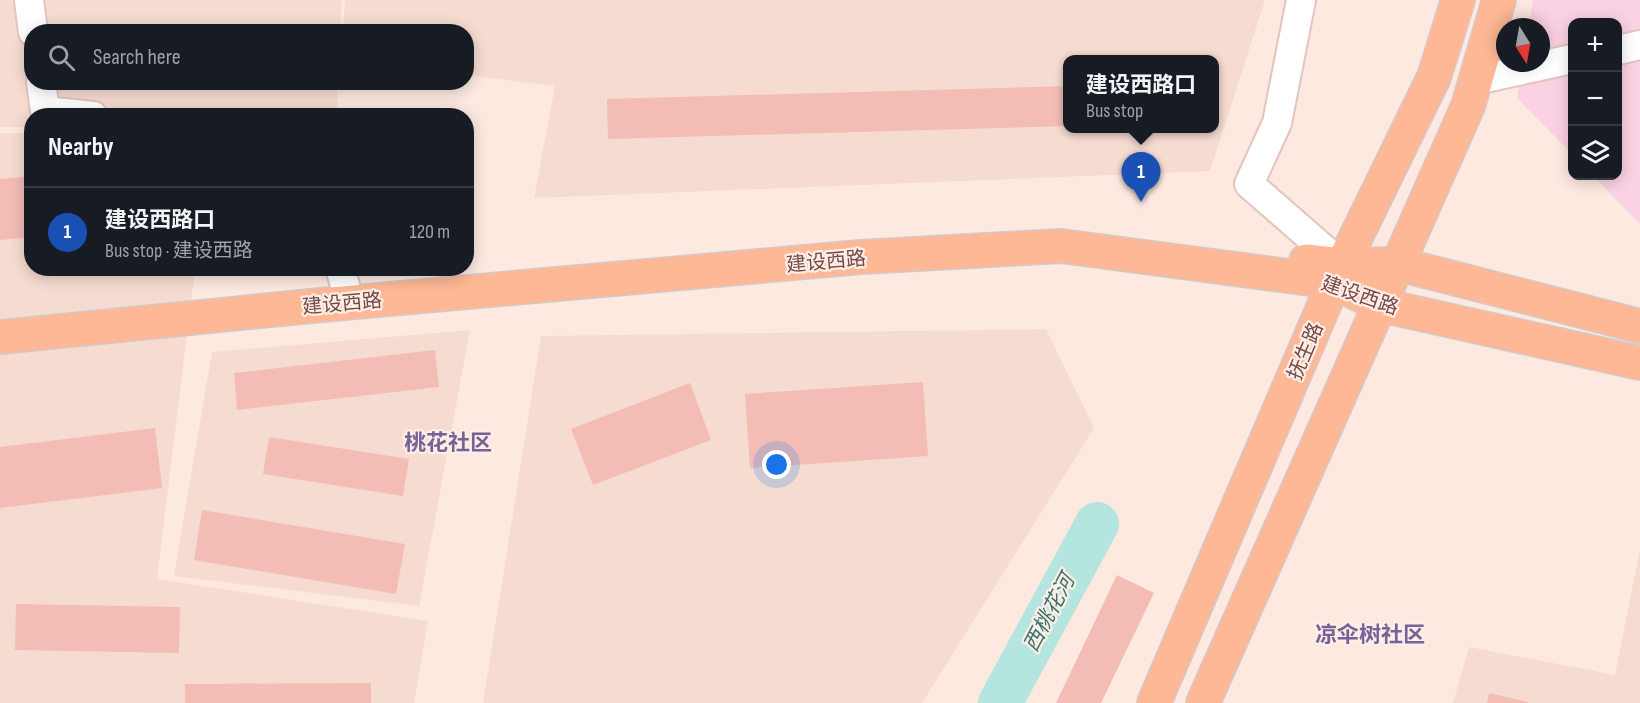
<!DOCTYPE html>
<meta charset="utf-8">
<style>
body{margin:0;font-family:"Sofia Sans Condensed","Noto Sans SC",sans-serif;background:#20242c;color:#f1f3f6}
.controls{position:absolute;right:18px;top:18px;display:grid;overflow:hidden;border-radius:12px;box-shadow:0 3px 15px #0003}
.controls button{width:54px;height:54px;display:grid;place-items:center;padding:0;border:0;border-bottom:2px solid #363941;background:#171b24;color:#f1f3f6;font:30px sans-serif}
.compass{position:absolute;left:1496px;top:18px;width:54px;height:54px;border-radius:50%;background:#171b24;box-shadow:0 3px 15px #0003;rotate:169deg}
.you{position:absolute;left:777px;top:465px;width:21px;height:21px;margin:-15px;border:4px solid #fff;border-radius:50%;background:#1a73e8;box-shadow:0 0 0 9px #1a73e833}
.badge{display:grid;place-items:center;width:39px;height:39px;border-radius:50%;background:#2563eb;color:#fff;font-size:20px;font-weight:700}
.pin{position:absolute;translate:-50% -50px;filter:drop-shadow(0 2px 3px #0008)}
.pin::after{content:'';position:absolute;top:32px;width:21px;height:18px;background:inherit;clip-path:polygon(0 0,100% 0,50% 100%)}
.popup{position:absolute;left:1063px;top:55px;width:156px;height:78px;box-sizing:border-box;display:grid;place-content:center;border-radius:12px;background:#171b24;filter:drop-shadow(0 2px 4px #0005);font-size:20px;white-space:nowrap;color:#9ea1a6}
.popup b{font-size:22px;color:#f1f3f6}
.popup::after{content:'';position:absolute;left:50%;top:100%;margin-left:-12px;border:12px solid transparent;border-top-color:#171b24}
.list{margin:0;padding:0;list-style:none}
h2{display:flex;justify-content:space-between;align-items:center;height:78px;margin:0;padding:0 24px;font-size:26px}
h2 small{font-size:20px;font-weight:400;color:#9ea1a6}
.list li{display:grid;grid-template-columns:39px 1fr auto;gap:18px;align-items:center;box-sizing:border-box;height:90px;padding:0 24px;border-top:2px solid #363941}
.list b{display:block;font-size:22px;white-space:nowrap}
.list p{margin:0;font-size:20px;white-space:nowrap;color:#9ea1a6}
.list em{font-size:20px;font-style:normal;color:#9ea1a6}
.icon{flex:none;width:33px;height:33px;fill:none;stroke:currentColor;stroke-width:2;stroke-linecap:round;stroke-linejoin:round}
.map{position:relative;flex:none;width:1640px;height:703px;overflow:hidden}
.search{position:absolute;background:#171b24;box-shadow:0 3px 15px #0003;left:24px;top:24px;width:450px;height:66px;display:flex;align-items:center;gap:15px;box-sizing:border-box;padding:0 21px;border-radius:24px;color:#9ea1a6;font-size:22px}
.panel{position:absolute;background:#171b24;box-shadow:0 3px 15px #0003;left:24px;top:108px;width:450px;height:168px;border-radius:24px}
.map>svg:first-child{display:block}
.residential{fill:#f6dbd1;fill-rule:evenodd}
.medical{fill:#fbd2e3}
.lines{fill:none;stroke-linecap:round;stroke-linejoin:round}
.river{stroke:#b4e6df;stroke-width:44}
.building{fill:#f3bdb6}
.minor-casing{stroke:#e3c4be;stroke-width:32}
.major-casing{stroke:#d5c8c8;stroke-width:36}
.minor{stroke:#fff;stroke-width:28}
.major{stroke:#feb895;stroke-width:33}
.labels{text-anchor:middle;stroke-width:4.5;stroke-linejoin:round;paint-order:stroke}
.street-label{font-size:20px;fill:#744947;stroke:#ffeee6}
.water-label{font-size:21px;font-style:italic;fill:#38736b;stroke:#ffeee6}
.quarter-label{font-size:22px;font-weight:bold;fill:#766298;stroke:#ffeee6}
</style>
<div class="map">
<svg width="1640" height="703" viewBox="0 0 1640 703">
<rect width="100%" height="100%" fill="#fde9e0"/>
<g class="residential">
<path d="M0,0H342L340,31L32,32V82L338,83L337,115L32,116L31,127H0Z"/>
<path d="M345,0H1265L1210,171L534,198L555,86L467,75L466,32H343ZM1068,59H1214V128H1068Z"/>
<path d="M0,133H31L32,268L195,269L157,579L428,621L414,703H0Z"/>
<path d="M1046,329L1094,428L922,703H483L541,336Z"/>
<path d="M470,330L419,606L174,576L212,352Z"/>
<path d="M1640,549V703H1453L1469,647L1615,675Z"/>
</g>
<path class="medical" d="M1533,0H1640V224L1593,176H1618V22H1572V154L1517,98L1523,63H1541V27H1529Z"/>
<g class="lines">
<path class="river" d="M1000,703L1097,524"/>
</g>
<g class="building">
<path d="M1068,86V126L608,139L607,99Z"/>
<path d="M32,176V237L0,240V179Z"/>
<path d="M435,350L439,387L237,410L234,373Z"/>
<path d="M923,382L928,456L750,468L745,394Z"/>
<path d="M690,383L711,440L593,485L571,429Z"/>
<path d="M155,428L162,488L0,508V447Z"/>
<path d="M269,437L409,459L403,496L263,474Z"/>
<path d="M202,510L405,544L396,594L194,560Z"/>
<path d="M1117,575L1154,593L1101,703H1056Z"/>
<path d="M16,604L180,607L179,653L15,650Z"/>
<path d="M371,683V703H185V684Z"/>
<path d="M1489,693L1528,702V703H1487Z"/>
</g>
<g class="lines">
<defs>
<g id="minor">
<path d="M29,0L33,32"/>
<path d="M1301,0L1277,123L1249,184L1342,265"/>
<path d="M1618,50L1640,45"/>
<path d="M1476,80L1572,59"/>
<path d="M41,82L45,111L93,116"/>
<path d="M340,268L346,289"/>
</g>
<g id="major">
<path d="M1306,261L1342,265L1398,264L1640,326"/>
<path d="M0,337L321,305L861,257L1061,246L1334,282L1380,305L1640,363"/>
<path d="M1154,703L1334,282L1434,77L1458,0"/>
<path d="M1203,703L1468,106L1499,0"/>
</g>
</defs>
<use href="#minor" class="minor-casing"/>
<use href="#major" class="major-casing"/>
<use href="#minor" class="minor"/>
<use href="#major" class="major"/>
</g>
<g class="labels">
<g class="street-label">
<text transform="translate(826 261) rotate(-5)" y="7">建设西路</text>
<text transform="translate(1360 295) rotate(19)" y="7">建设西路</text>
<text transform="translate(342 303) rotate(-5)" y="7">建设西路</text>
<text transform="translate(1305 351) rotate(-67)" y="7">抚生路</text>
</g>
<g class="water-label">
<text transform="translate(1049 613) rotate(-62)" y="7">西桃花河</text>
</g>
<g class="quarter-label">
<text x="448" y="450">桃花社区</text>
<text x="1370" y="642">凉伞树社区</text>
</g>
</g>
</svg>
<div class="controls">
<button>+</button>
<button>−</button>
<button><svg class="icon" aria-label="layers" viewBox="0 0 24 24"><path d="M12 4l9 5-9 5-9-5zM3 14l9 5 9-5"/></svg></button>
</div>
<svg class="compass" viewBox="-18 -18 36 36"><path d="M0-13l5 13h-10z" fill="#e53935"/><path d="M0 13l5-13h-10z" fill="#9ea1a6"/></svg>
<div class="you"></div>
<div class="pin badge" style="left:1141px;top:202px;background:#1a4fb4">1</div>
<div class="popup"><b>建设西路口</b>Bus stop</div>
<div class="search"><svg class="icon" aria-label="search" viewBox="0 0 24 24"><circle cx="10" cy="10" r="6"/><path d="M15 15l6 6"/></svg>Search here</div>
<section class="panel">
<h2>Nearby<small></small></h2>
<ul class="list">
<li><span class="badge" style="background:#1a4fb4">1</span><div><b>建设西路口</b><p>Bus stop · 建设西路</p></div><em>120 m</em></li>
</ul>
</section>
</div>
